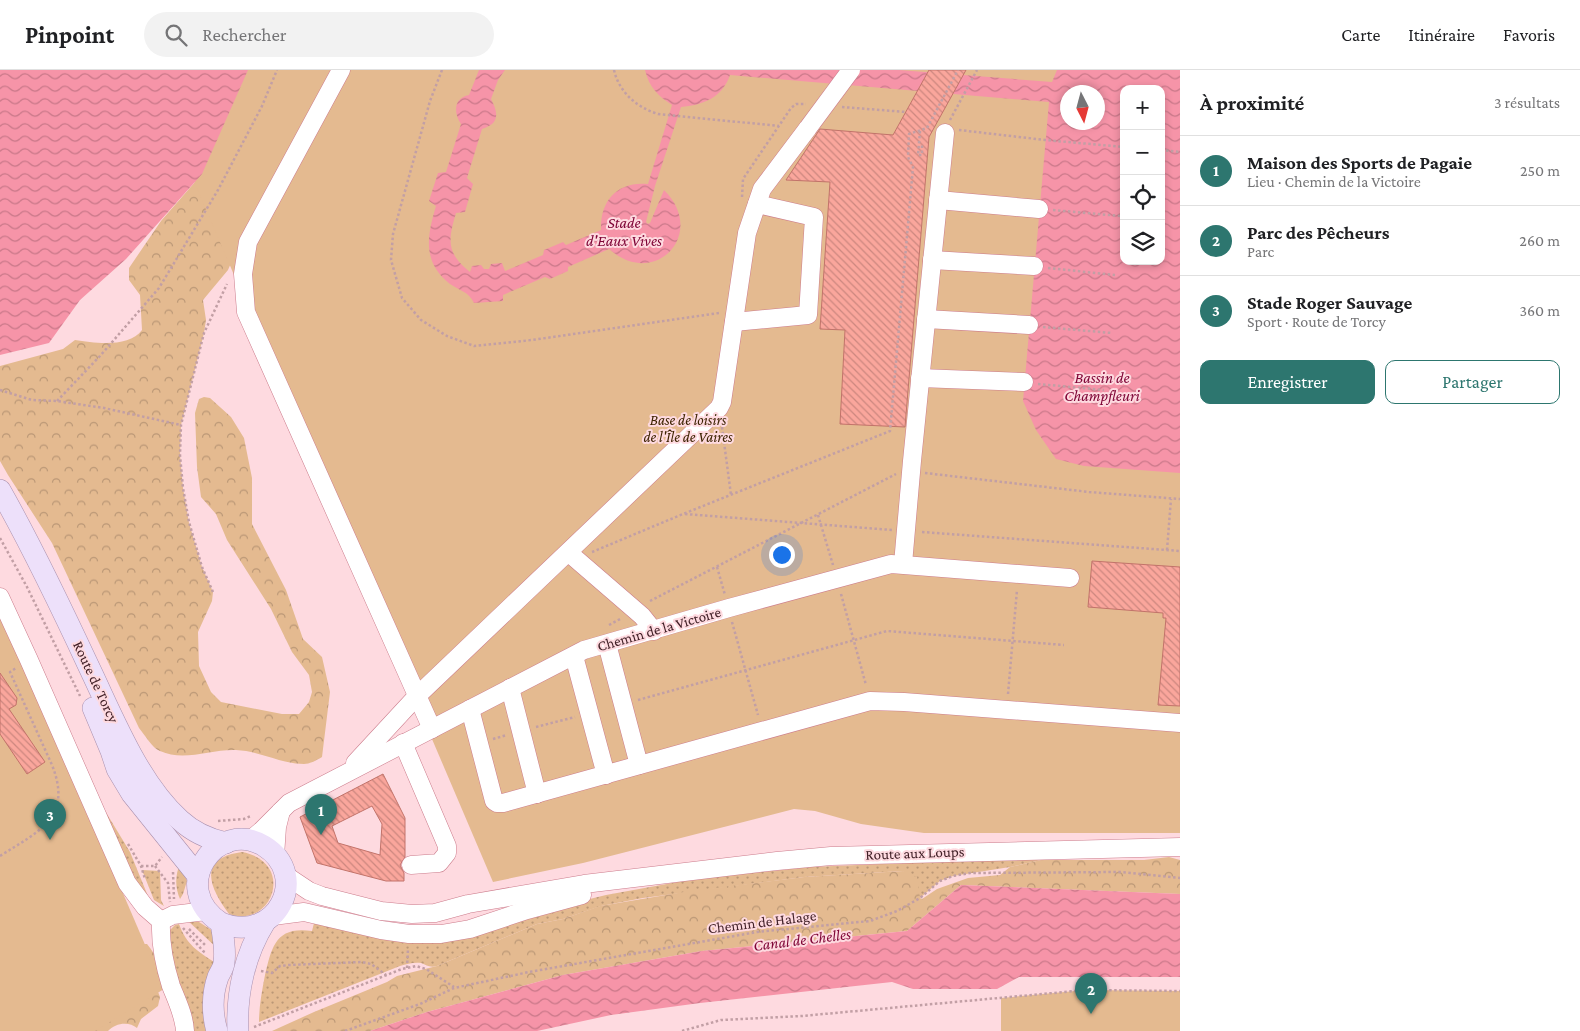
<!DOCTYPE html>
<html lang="fr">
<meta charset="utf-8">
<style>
body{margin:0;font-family:"Crimson Pro",serif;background:#f2f2f2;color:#202124}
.controls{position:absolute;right:15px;top:15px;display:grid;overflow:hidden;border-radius:10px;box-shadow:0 2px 8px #0003}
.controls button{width:45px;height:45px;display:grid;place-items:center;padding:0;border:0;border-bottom:1px solid #e0e0e0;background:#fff;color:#202124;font:25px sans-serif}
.compass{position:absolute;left:1060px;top:15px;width:45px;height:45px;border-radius:50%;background:#fff;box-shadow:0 2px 8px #0003;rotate:174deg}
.you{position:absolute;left:781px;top:484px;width:18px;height:18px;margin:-12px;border:4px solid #fff;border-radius:50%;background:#1a73e8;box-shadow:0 0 0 8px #1a73e833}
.badge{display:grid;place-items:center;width:32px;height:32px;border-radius:50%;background:#2d766f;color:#fff;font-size:16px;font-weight:700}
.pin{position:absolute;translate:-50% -41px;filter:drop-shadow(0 1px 2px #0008)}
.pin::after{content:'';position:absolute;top:26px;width:18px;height:15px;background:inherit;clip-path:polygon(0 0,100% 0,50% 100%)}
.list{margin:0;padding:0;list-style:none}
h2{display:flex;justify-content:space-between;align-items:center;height:65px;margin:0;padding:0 20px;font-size:21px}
h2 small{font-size:16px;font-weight:400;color:#757577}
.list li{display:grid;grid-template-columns:32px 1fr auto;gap:15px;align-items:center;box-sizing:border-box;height:70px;padding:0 20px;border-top:1px solid #e0e0e0}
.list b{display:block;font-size:19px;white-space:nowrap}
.list p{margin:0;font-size:16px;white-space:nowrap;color:#757577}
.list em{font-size:16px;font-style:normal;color:#757577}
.actions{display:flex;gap:10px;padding:15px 20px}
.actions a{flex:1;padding:11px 0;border:1px solid #2d766f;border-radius:10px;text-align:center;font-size:18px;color:#2d766f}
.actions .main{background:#2d766f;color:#fff}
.icon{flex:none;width:28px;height:28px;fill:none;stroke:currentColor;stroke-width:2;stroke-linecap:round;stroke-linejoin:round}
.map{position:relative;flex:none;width:1180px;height:961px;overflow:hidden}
header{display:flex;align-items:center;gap:30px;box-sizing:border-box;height:70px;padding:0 25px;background:#fff;border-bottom:1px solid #e0e0e0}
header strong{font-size:24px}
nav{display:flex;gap:28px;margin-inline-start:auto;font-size:18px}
.search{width:350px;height:45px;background:#f2f2f2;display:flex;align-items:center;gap:12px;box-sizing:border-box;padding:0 18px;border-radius:28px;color:#757577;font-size:19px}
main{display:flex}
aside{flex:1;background:#fff}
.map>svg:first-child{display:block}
.grass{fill:url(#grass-dots)}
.forest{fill:url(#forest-crowns)}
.park{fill:#e4ba90;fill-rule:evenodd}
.water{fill:url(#water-waves);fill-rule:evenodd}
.building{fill:url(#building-back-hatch);stroke:#c2736a;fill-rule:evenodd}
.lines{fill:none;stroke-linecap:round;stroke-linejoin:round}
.minor-casing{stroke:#cc7c8c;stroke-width:19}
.major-casing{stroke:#a990ae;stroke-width:22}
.path{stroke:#c29fa5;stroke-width:2.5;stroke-dasharray:2.5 2.5;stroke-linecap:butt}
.minor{stroke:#fff;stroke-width:18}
.major{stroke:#ede0fa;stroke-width:21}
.minor-bridge-casing{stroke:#cc7c8c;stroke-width:19;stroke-linecap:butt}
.minor-bridge{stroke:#fff;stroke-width:18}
.labels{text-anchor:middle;stroke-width:4;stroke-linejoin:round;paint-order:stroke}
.park-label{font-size:15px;font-style:italic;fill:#3c2201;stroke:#fedae0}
.street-label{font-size:15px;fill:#412027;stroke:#fedae0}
.water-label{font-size:16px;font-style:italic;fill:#7e0335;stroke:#fedae0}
</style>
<header>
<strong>Pinpoint</strong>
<div class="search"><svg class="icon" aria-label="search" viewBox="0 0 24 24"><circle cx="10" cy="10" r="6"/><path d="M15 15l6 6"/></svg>Rechercher</div>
<nav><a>Carte</a><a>Itinéraire</a><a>Favoris</a></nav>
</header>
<main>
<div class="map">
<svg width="1180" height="961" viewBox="0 0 1180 961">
<defs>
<pattern id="grass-dots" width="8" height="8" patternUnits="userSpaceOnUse" patternTransform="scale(1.25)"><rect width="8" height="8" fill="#e4ba90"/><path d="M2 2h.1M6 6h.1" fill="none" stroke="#ba9776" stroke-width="1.8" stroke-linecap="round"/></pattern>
<pattern id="forest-crowns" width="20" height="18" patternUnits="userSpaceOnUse" patternTransform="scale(1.25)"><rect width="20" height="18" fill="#e4ba90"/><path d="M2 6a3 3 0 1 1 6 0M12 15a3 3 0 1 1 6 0" fill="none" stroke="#ba9776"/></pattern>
<pattern id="water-waves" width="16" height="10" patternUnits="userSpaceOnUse" patternTransform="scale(1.25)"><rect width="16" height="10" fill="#f694a8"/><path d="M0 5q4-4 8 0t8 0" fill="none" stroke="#c97889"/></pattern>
<pattern id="building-back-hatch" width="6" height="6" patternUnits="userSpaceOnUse" patternTransform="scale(1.25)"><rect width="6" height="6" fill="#faa69c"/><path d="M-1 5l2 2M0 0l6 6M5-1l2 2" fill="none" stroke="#cc877f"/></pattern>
</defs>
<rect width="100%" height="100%" fill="#fedae0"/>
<g class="grass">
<path d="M93,721L130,782L152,836L145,831Z"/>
<path d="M242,782C296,792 273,859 229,844C209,817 197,788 242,782Z"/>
<path d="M1024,788L1041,790L1010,797L953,806L940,811L920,828L903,801L804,807L643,828L601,836L563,849L537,854L437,896C429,898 427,895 421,893C414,892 407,894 400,896L259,952C259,936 262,921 265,905C272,876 276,856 312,861L315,849L396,869L537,842L606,825L694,809L810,797Z"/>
<path d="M180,794L187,811L183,824L180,829C175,818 175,805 180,794Z"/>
<path d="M142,800L160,801L161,830L164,836L154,830Z"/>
<path d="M186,849L199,852L213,861L219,880Z"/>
<path d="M179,854C186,874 198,882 216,893L212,961H190L180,924L167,863L175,855Z"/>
</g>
<g class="forest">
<path d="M202,104L251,147L228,200L203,230L206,250L204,263L181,355L180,385L183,418L189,453L202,497L213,522L212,531L198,562L199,596L211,622L221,632L282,644H299L309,632L312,622L309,605L292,582L271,539L227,470L216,444L201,427L197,397L195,343L199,329L204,327L210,328L231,347L244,368L252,408V454L286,520L303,569L322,587L330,622L322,687C317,690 310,694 304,694C281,694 260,681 236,680C211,679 184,692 160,681C152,678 145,665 139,658L52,473L8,405L0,391V296L63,279L75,270C95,273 129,278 142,260L140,225L129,210V198L161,151Z"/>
<path d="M1169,787L1180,790V824L961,815L907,861L702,881L563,905L427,942L370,961H272L314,942L387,912L397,906L437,896L537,854L563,849L600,836L690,821L804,807L903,801L917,807L920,828L922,829L937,819L968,808L1000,805L1010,797L1041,790H1144Z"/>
<path d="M142,874H147C157,886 161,898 165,913L157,919L160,927L158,936L141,949L137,958C129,951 115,953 108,961H68Z"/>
</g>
<g class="park">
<path d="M127,0H1180V763H924L861,754L815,741L794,739L583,793L493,812L176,69ZM1124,19H1161V191H1124ZM1068,22H1098V52H1068Z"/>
<path d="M0,543L47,646L164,919L95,961H0Z"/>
<path d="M1086,920L1180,921V961H1001V928Z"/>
</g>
<g class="water">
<path d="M0,0H248L202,104L126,189L80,230L49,273L0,285Z"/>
<path d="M479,0H505L498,10L491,29C499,44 499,54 482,59L467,108L473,114L465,142L456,143C448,170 446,183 470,202L472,196L481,195L484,199H489L491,194L502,193L505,201L543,185L544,180L563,172L566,175L601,160C600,130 618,111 648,114L672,35C658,26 649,17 645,0H899L1052,12L1057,0H1180V403L1084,396L1056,389L1036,360L1023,331L1049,32L730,5C722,28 703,35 681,37L655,116L646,152L648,154L650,153L664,120C708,163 655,220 609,179L568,197V201L550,209L545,207L503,225V231L474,233C468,221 460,221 450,214C422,192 427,166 436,136L429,131L438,103L446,102L461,54C453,42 454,28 469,25ZM1124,19H1161V191H1124ZM1068,22H1098V52H1068Z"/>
<path d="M961,815L1180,824V907H1019L997,919H913L892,912L700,933L611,945L537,961H370L427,942L563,905L702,881L907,861Z"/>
</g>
<g class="building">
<path d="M929,0H966L929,67L905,357L840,354L845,260L820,259L830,112L786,110L820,59L893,65Z"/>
<path d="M1092,491L1180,497V636L1158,635L1166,548H1163V543L1088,537Z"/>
<path d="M0,603L17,628L16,635L9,639L45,692L27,704L0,664Z"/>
<path d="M383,704L405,748V787L400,795L404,803V811H386L317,793L300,747ZM372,736L382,754L380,785L338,773L332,756Z"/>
</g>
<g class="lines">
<defs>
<g id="minor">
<path d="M341,0L248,172L243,204L246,242L432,659"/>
<path d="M938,130L1039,139"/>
<path d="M932,190L1034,196"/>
<path d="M926,249L1029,255"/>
<path d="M734,252L808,245L814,147L757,134"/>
<path d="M920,308L1024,312"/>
<path d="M569,483L642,546L654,561"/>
<path d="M903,494L912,391L945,63"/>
<path d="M0,527L29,590L127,813L145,837L161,851C160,874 164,894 171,916C177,931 184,945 185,961"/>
<path d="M607,574L639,695"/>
<path d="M574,586L606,705"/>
<path d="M510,618L537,724"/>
<path d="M470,639L494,731L497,733H503L870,631L904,632L1180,653"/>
<path d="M403,673L447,776V783L439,793L411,795"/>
<path d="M355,693L417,626L719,338L722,332L747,163L762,119L808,58"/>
<path d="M249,771L261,761L289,733L584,580L729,538L891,494L1070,508"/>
<path d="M275,786L277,757L281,741"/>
<path d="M285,805L309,821L322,826L381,841L412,844L435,843L468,834L584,814L777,791L831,786L1180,777"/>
<path d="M273,846L304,842L381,860L409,864H441L470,859L527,840L582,825"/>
<path d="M161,851L173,845L206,841"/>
</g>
<g id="major">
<path d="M0,420C33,478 61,537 89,597C113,647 138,712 180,750C194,763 208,769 226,773"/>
<path d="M93,638L111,681L117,699L132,724L198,806"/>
<path d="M217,961C212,944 212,924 218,907C220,902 224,898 224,892C226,880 223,866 221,853C167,818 217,747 264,776C311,805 277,875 221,853"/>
<path d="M238,961C236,923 245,884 265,852"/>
</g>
</defs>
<use href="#minor" class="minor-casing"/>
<use href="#major" class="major-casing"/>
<g class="path">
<path d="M442,0L430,31L393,164L391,190L402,228L421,250L447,266L474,276L532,270L719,243"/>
<path d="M614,0C619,22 636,37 658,44L779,56"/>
<path d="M842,37L906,42"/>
<path d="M950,50L977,0"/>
<path d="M959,60L1045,70L1124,77"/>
<path d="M920,61L918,85H922V75"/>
<path d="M1161,80L1180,82"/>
<path d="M742,127L743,109L791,38L796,34H806"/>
<path d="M1053,140L1120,146"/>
<path d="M1048,198L1115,205"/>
<path d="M1043,257L1112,263"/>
<path d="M1038,314L1104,320"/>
<path d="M0,320L32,330L57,331L104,338L181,355"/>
<path d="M57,331L100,286L159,218L218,120L262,36L277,0"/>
<path d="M722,357L731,425"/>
<path d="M925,403L1089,422L1180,429"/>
<path d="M685,444L892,460"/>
<path d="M818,445L833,495"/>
<path d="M922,462L1180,481"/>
<path d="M0,468L27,517L80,626"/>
<path d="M1167,480L1171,429"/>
<path d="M592,482L683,444L890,361L913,97L908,87L909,64L927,58L958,0"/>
<path d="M717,497L725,525"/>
<path d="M213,522L202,497L189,452L183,418L180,385L181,355L204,263L227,214"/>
<path d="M841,524L866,615"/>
<path d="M650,531L896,404"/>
<path d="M732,552L758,645"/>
<path d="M609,555L622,548"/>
<path d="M1008,624L1017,520"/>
<path d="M638,630L887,561L1064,575"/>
<path d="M536,657L575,647"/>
<path d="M493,669L507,665"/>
<path d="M218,751L244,749L251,746"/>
<path d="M128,774L141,796L145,809"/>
<path d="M0,786C39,761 73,748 52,695L10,602L16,598"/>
<path d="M141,796H155L162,787"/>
<path d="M155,796L168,813L170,832"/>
<path d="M173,802L174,829"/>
<path d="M183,858L203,881L206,883"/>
<path d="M189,859L206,876"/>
<path d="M407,898L408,879"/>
<path d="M261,901L272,903L280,896L289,895L362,892L371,894L386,905"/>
<path d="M254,957L402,899L416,896L426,899L454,917"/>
<path d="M345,961L420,934L454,918L529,902L757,862L870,851L897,841L920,828L940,811L953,806L970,803L1122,802L1180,808"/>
<path d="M682,961L721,950L802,946L1086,920L1180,921"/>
</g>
<use href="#minor" class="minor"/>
<use href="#major" class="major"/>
<defs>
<path id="minor-bridge" d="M808,58L851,0"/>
</defs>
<use href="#minor-bridge" class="minor-bridge-casing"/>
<use href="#minor-bridge" class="minor-bridge"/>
</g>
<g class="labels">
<g class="park-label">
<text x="688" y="355">Base de loisirs<tspan x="688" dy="17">de l'Île de Vaires</tspan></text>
</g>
<g class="street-label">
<text transform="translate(659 559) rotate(-16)" y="5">Chemin de la Victoire</text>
<text transform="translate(96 612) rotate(65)" y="5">Route de Torcy</text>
<text transform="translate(915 783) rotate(-2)" y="5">Route aux Loups</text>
<text transform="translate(762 852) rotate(-7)" y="5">Chemin de Halage</text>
</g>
<g class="water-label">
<text x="624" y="158">Stade<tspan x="624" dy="18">d'Eaux Vives</tspan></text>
<text x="1102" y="313">Bassin de<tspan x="1102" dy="18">Champfleuri</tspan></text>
<text transform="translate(802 869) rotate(-7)" y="6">Canal de Chelles</text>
</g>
</g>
</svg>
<div class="controls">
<button>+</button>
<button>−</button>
<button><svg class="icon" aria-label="locate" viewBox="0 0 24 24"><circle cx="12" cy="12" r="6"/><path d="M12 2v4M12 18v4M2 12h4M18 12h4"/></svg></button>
<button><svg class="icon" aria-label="layers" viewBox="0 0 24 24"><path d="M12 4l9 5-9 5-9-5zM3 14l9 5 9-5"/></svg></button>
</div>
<svg class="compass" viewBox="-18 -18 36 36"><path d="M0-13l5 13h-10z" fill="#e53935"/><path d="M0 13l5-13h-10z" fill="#757577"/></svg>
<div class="you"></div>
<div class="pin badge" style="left:321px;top:765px">1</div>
<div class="pin badge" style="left:1091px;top:944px">2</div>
<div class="pin badge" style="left:50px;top:770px">3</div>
</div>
<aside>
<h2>À proximité<small>3 résultats</small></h2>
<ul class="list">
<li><span class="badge">1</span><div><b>Maison des Sports de Pagaie</b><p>Lieu · Chemin de la Victoire</p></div><em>250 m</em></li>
<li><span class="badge">2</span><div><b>Parc des Pêcheurs</b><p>Parc</p></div><em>260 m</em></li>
<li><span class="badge">3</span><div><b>Stade Roger Sauvage</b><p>Sport · Route de Torcy</p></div><em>360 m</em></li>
</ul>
<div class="actions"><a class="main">Enregistrer</a><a>Partager</a></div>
</aside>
</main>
